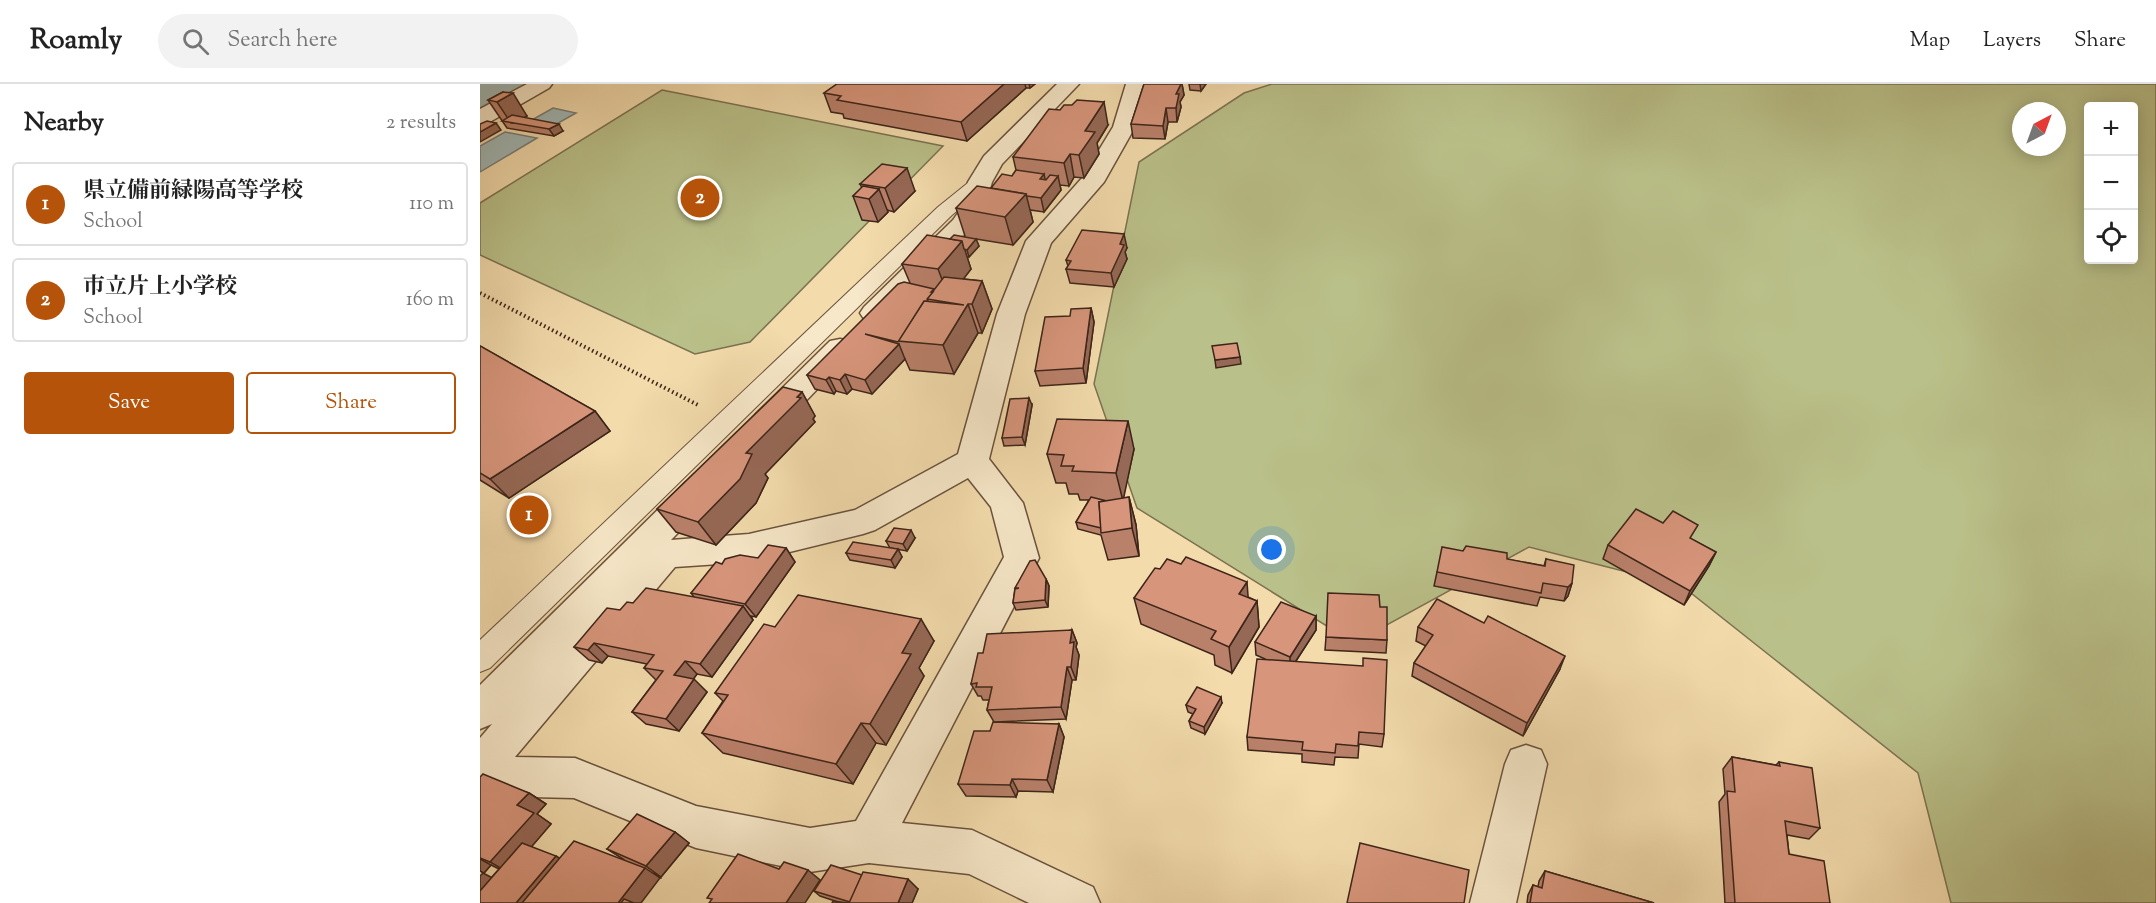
<!DOCTYPE html>
<meta charset="utf-8">
<style>
body{margin:0;font-family:"Sorts Mill Goudy","Noto Serif JP",serif;background:#f2f2f2;color:#222}
.controls{position:absolute;right:18px;top:18px;display:grid;overflow:hidden;border-radius:6px;box-shadow:0 3px 15px #0003}
.controls button{width:54px;height:54px;display:grid;place-items:center;padding:0;border:0;border-bottom:2px solid #e0e0e0;background:#fff;color:#222;font:30px sans-serif}
.compass{position:absolute;left:1532px;top:18px;width:54px;height:54px;border-radius:50%;background:#fff;box-shadow:0 3px 15px #0003;rotate:41deg}
.you{position:absolute;left:792px;top:466px;width:21px;height:21px;margin:-15px;border:4px solid #fff;border-radius:50%;background:#1a73e8;box-shadow:0 0 0 9px #1a73e833}
.badge{display:grid;place-items:center;width:39px;height:39px;border-radius:50%;background:#b45309;color:#fff;font-size:20px;font-weight:700}
.pin{position:absolute;translate:-50% -50%;border:3px solid #fff;box-shadow:0 2px 6px #0006}
.list{margin:0;padding:0;list-style:none}
h2{display:flex;justify-content:space-between;align-items:center;height:78px;margin:0;padding:0 24px;font-size:26px}
h2 small{font-size:20px;font-weight:400;color:#767676}
.list li{display:grid;grid-template-columns:39px 1fr auto;gap:18px;align-items:center;box-sizing:border-box;height:84px;margin:0 12px 12px;padding:0 12px;border:2px solid #e0e0e0;border-radius:6px}
.list b{display:block;font-size:22px;white-space:nowrap}
.list p{margin:0;font-size:20px;white-space:nowrap;color:#767676}
.list em{font-size:20px;font-style:normal;color:#767676}
.actions{display:flex;gap:12px;padding:18px 24px}
.actions a{flex:1;padding:14px 0;border:2px solid #b45309;border-radius:6px;text-align:center;font-size:21px;color:#b45309}
.actions .main{background:#b45309;color:#fff}
.icon{flex:none;width:33px;height:33px;fill:none;stroke:currentColor;stroke-width:2;stroke-linecap:round;stroke-linejoin:round}
.map{position:relative;flex:none;width:1676px;height:819px;overflow:hidden}
header{display:flex;align-items:center;gap:36px;box-sizing:border-box;height:84px;padding:0 30px;background:#fff;border-bottom:2px solid #e0e0e0}
header strong{font-size:28px}
nav{display:flex;gap:33px;margin-inline-start:auto;font-size:21px}
.search{width:420px;height:54px;background:#f2f2f2;display:flex;align-items:center;gap:15px;box-sizing:border-box;padding:0 21px;border-radius:33px;color:#767676;font-size:22px}
main{display:flex}
aside{flex:1;background:#fff}
.map>svg:first-child{display:block}
.green{fill:#bac089;stroke:#7c7251;stroke-width:1.5;fill-rule:evenodd}
.water{fill:#a1b8b6;stroke:#797d77;stroke-width:1.5}
.lines{fill:none;stroke-linecap:round;stroke-linejoin:round}
.river{fill:#a1b8b6;fill-rule:evenodd}
.pedestrian-casing{stroke:#6a523e;stroke-width:2}
.minor-casing{stroke:#6a523e;stroke-width:3}
.path{stroke:#3d2519;stroke-width:4;stroke-dasharray:1.5 3;stroke-linecap:butt}
.pedestrian{fill:#f7e8c9;fill-rule:evenodd}
.minor{fill:#f7e8c9;fill-rule:evenodd}
.wall{fill:#b9806a;stroke:#3d2519;stroke-width:1.5}
.shaded-wall{fill:#966856;stroke:#3d2519;stroke-width:1.5}
.building{fill:#d7957b;stroke:#3d2519;stroke-width:1.5}
</style>
<header>
<strong>Roamly</strong>
<div class="search"><svg class="icon" aria-label="search" viewBox="0 0 24 24"><circle cx="10" cy="10" r="6"/><path d="M15 15l6 6"/></svg>Search here</div>
<nav><a>Map</a><a>Layers</a><a>Share</a></nav>
</header>
<main>
<aside>
<h2>Nearby<small>2 results</small></h2>
<ul class="list">
<li><span class="badge">1</span><div><b>県立備前緑陽高等学校</b><p>School</p></div><em>110 m</em></li>
<li><span class="badge">2</span><div><b>市立片上小学校</b><p>School</p></div><em>160 m</em></li>
</ul>
<div class="actions"><a class="main">Save</a><a>Share</a></div>
</aside>
<div class="map">
<svg width="1676" height="819" viewBox="0 0 1676 819">
<rect width="100%" height="100%" fill="#f3dbac"/>
<filter id="stains"><feTurbulence type="fractalNoise" baseFrequency=".00333" numOctaves="4"/><feColorMatrix values="0 0 0 0 .2 0 0 0 0 .09 0 0 0 0 .02 0 0 0 .5 -.17"/></filter>
<radialGradient id="worn" r=".72"><stop offset=".6" stop-color="#630" stop-opacity="0"/><stop offset="1" stop-color="#630" stop-opacity=".3"/></radialGradient>
<g class="green">
<path d="M792,0H1676V819H1471L1438,689L1202,502L1049,463L874,559L657,424L614,300L659,78L764,9ZM1608,22H1654V176H1608ZM1541,27H1577V63H1541Z"/>
<path d="M182,6L463,62L270,258L215,270L0,171V119Z"/>
</g>
<g class="water">
<path d="M73,24L96,29L73,42L50,37Z"/>
<path d="M25,48L57,54L0,88V62Z"/>
</g>
<g class="lines">
<path class="river" d="M0,0H45C34,17 19,25 0,30Z"/>
<defs>
<path id="pedestrian" d="M500,93L506,94L509,98L506,102L472,131L10,584L0,588V556L458,123L494,94Z"/>
<g id="minor">
<path d="M47,0H72L69,4L8,39L0,41V25Z"/>
<path d="M577,0H599L522,80L512,98L504,126L491,146L404,235L394,238L384,235L380,229L384,223L473,136L480,126L488,98L504,72Z"/>
<path d="M646,0H668L664,6L655,43L624,98L571,159L545,230L509,375L543,419L559,474L422,739L492,746L613,803L620,819H549L489,790L389,779L330,788L216,764L94,714L0,712V654L12,640L0,645V601L206,398L218,395L230,398L234,407L230,416L191,456L269,450L375,426L478,370L517,230L546,157L602,94L633,43ZM488,394L511,423L524,473L376,737L330,744L216,722L95,674L35,673L195,483L269,478L383,450L395,446Z"/>
<path d="M360,255L370,257L374,264L370,271L298,346L287,349L276,346L272,338L276,330L350,257Z"/>
<path d="M1046,661L1061,666L1067,680L1036,819H990L1025,680L1031,666Z"/>
</g>
</defs>
<use href="#pedestrian" class="pedestrian-casing"/>
<use href="#minor" class="minor-casing"/>
<path class="path" d="M0,209L218,321"/>
<use href="#pedestrian" class="pedestrian"/>
<use href="#minor" class="minor"/>
</g>
<g class="wall">
<path d="M357,0H555L550,4H546L487,57L364,34L363,30L351,28L344,9Z"/>
<path d="M664,0H702L704,11L700,18L701,23L697,38H688L685,55L653,54L651,40Z"/>
<path d="M709,0H726L721,7L710,6Z"/>
<path d="M23,8L47,32L44,34L83,47L74,52L27,44L8,16Z"/>
<path d="M628,41L617,59L619,70L604,94L594,93L589,102L580,101L581,106L564,128L550,126L553,138L533,161L496,155L499,162L489,173H487L491,185L483,195L502,197L512,225L502,249H498L474,290L430,286L425,275L392,310L372,305L367,310L356,307L354,310L335,305L327,291L430,199L422,180L470,155L485,152L476,124L532,92L536,86L533,73Z"/>
<path d="M380,100L435,107L414,128L407,126L408,128L398,138L382,136L373,112L382,104Z"/>
<path d="M647,164L645,168L647,175L634,203L590,199L586,185L588,182L586,176Z"/>
<path d="M611,224L614,238L606,299L560,302L555,287L590,232Z"/>
<path d="M0,262L115,327L130,347L29,414L0,396Z"/>
<path d="M322,308L335,332L333,335L335,338L285,390L288,394L276,419L236,461L196,448L177,425Z"/>
<path d="M552,321L545,361L524,362L522,354Z"/>
<path d="M654,365L643,414L649,413L656,441L659,472L628,476L621,451L598,445L596,438L609,416H600L598,410H589L586,399H576L567,370Z"/>
<path d="M435,454L427,467L410,464L406,457Z"/>
<path d="M1211,455L1236,468L1229,482L1204,521L1123,475L1128,461Z"/>
<path d="M306,464L315,478L276,533L271,532L273,536L232,593L217,590L213,595L227,608L199,647L166,640L152,628L176,596L164,584L167,580L128,572L122,579L109,576L94,563L140,526L153,519L214,513L211,509L242,480L278,474Z"/>
<path d="M418,465L422,473L415,484L370,476L366,469Z"/>
<path d="M983,467L1064,482L1066,475L1092,499L1088,512L1084,517L1060,513L1057,522L954,502L957,488Z"/>
<path d="M566,495L569,502L568,523L536,526L533,519L535,504Z"/>
<path d="M768,513L777,517L779,543L752,589L735,581L734,571L661,540L654,514Z"/>
<path d="M836,532V546L816,577L904,650L902,663L879,660L878,674L855,673L854,681L822,678V670L768,666L767,653L785,575L776,571L775,558Z"/>
<path d="M1004,539L1080,585L1043,652L932,592L934,579L946,562L936,557L938,543Z"/>
<path d="M295,543L454,557L439,584L444,592L406,661L396,659L373,700L243,669L222,649L243,617L235,609Z"/>
<path d="M592,546L597,559L596,563L599,571L596,596H592L586,635L514,638L507,626L509,616H503L501,612H498L491,600L503,569Z"/>
<path d="M846,553L907,556L906,569L845,566Z"/>
<path d="M742,619L725,650L711,644L709,637L713,630L708,628L706,621Z"/>
<path d="M579,640L584,653L573,708L538,707L536,713L486,712L478,700L510,647Z"/>
<path d="M1252,673L1296,681L1299,678L1340,744L1329,755L1307,751L1309,770L1350,819H1245L1239,718L1245,710L1243,685Z"/>
<path d="M0,693L49,709L66,720L57,730L71,740L51,763L79,774L143,775L127,765L195,748L209,759L181,793L173,789L180,794H11L19,785L11,781L4,789L0,787Z"/>
<path d="M1065,787L1174,819H1047L1048,811L1053,801L1058,803L1059,797Z"/>
<path d="M382,791L438,805L432,819H352L358,818L340,812L334,807Z"/>
</g>
<g class="shaded-wall">
<path d="M524,0H545L546,4L487,57L481,38Z"/>
<path d="M549,0H555L550,4Z"/>
<path d="M701,0H702L704,11L700,18L701,23L697,38L696,24V10Z"/>
<path d="M720,0H726L721,7Z"/>
<path d="M33,9L47,32L35,39H31L17,18Z"/>
<path d="M624,18L628,41L617,59L619,70L604,94L599,71L605,47Z"/>
<path d="M686,24L688,38L685,55L683,42Z"/>
<path d="M16,39L21,46L0,58V48Z"/>
<path d="M79,40L83,47L74,52L69,45Z"/>
<path d="M590,70L594,93L589,102L584,79Z"/>
<path d="M427,84L435,107L414,128L405,104Z"/>
<path d="M564,90L567,104L560,95Z"/>
<path d="M578,92L581,106L564,128L561,114Z"/>
<path d="M399,105L408,128L398,138L389,115Z"/>
<path d="M546,110L553,138L533,161L525,133Z"/>
<path d="M644,150L647,164L645,168L647,175L634,203L631,189L640,160Z"/>
<path d="M496,155L499,162L489,173L487,166Z"/>
<path d="M482,157L491,185L469,214L458,185Z"/>
<path d="M502,197L512,225L502,249L492,220Z"/>
<path d="M488,220L498,249L474,290L463,261Z"/>
<path d="M611,224L614,238L606,299L603,284Z"/>
<path d="M419,260L425,275L392,310L385,296Z"/>
<path d="M760,273L761,280L736,284L735,276Z"/>
<path d="M365,290L372,305L367,310L360,296Z"/>
<path d="M349,293L356,307L354,310L346,296Z"/>
<path d="M322,308L335,332L333,335L335,338L285,390L288,394L276,419L236,461L218,438L266,369Z"/>
<path d="M549,314L552,321L545,361L542,353Z"/>
<path d="M115,327L130,347L29,414L10,395Z"/>
<path d="M648,337L654,365L643,417L636,389Z"/>
<path d="M649,413L656,441L659,472L652,444Z"/>
<path d="M431,446L435,454L427,467L423,460Z"/>
<path d="M306,464L315,478L276,533L265,520Z"/>
<path d="M418,465L422,473L415,484L411,476Z"/>
<path d="M1236,468L1229,482L1204,521L1210,507Z"/>
<path d="M566,495L569,502L568,523L565,516Z"/>
<path d="M767,498L769,525L759,510Z"/>
<path d="M1092,499L1088,512L1084,517L1088,503Z"/>
<path d="M777,517L779,543L752,589L749,563Z"/>
<path d="M263,522L273,536L232,593L220,580Z"/>
<path d="M836,532V546L810,586V573Z"/>
<path d="M441,535L454,557L439,584L444,592L406,661L390,640L422,569Z"/>
<path d="M592,546L597,559L596,563L599,571L596,596L591,583L590,559Z"/>
<path d="M114,559L128,572L122,579L108,566Z"/>
<path d="M1085,572L1080,585L1043,652L1047,639Z"/>
<path d="M205,577L217,590L207,604L194,591Z"/>
<path d="M587,583L592,596L586,635L581,623Z"/>
<path d="M214,595L227,608L199,647L186,635Z"/>
<path d="M741,613L742,619L725,650L724,643Z"/>
<path d="M381,639L396,659L373,700L356,680Z"/>
<path d="M579,640L584,653L573,708L567,696Z"/>
<path d="M532,695L538,707L536,713L530,701Z"/>
<path d="M49,709L66,720L57,730L71,740L29,789L10,778L37,721Z"/>
<path d="M195,748L209,759L181,793L166,782Z"/>
<path d="M76,772L93,783L63,819H36Z"/>
<path d="M0,775L11,781L4,789L0,787Z"/>
<path d="M165,784L180,794L161,819H138Z"/>
<path d="M328,786L340,796L325,819H306Z"/>
<path d="M3,789L22,799L0,819V792Z"/>
<path d="M428,795L438,805L432,819H418Z"/>
</g>
<g class="building">
<path d="M357,0H524L481,38L357,16L361,12L344,9Z"/>
<path d="M664,0H701L696,10H699L696,24H686L683,42L651,40Z"/>
<path d="M23,8L33,9L17,18L8,16Z"/>
<path d="M597,16L624,18L605,47L615,48L599,71L590,70L584,79L533,73L569,25L580,26L584,21H592Z"/>
<path d="M32,31L79,40L69,45L22,37Z"/>
<path d="M7,37L16,39L0,48V40Z"/>
<path d="M402,80L427,84L405,104L380,100Z"/>
<path d="M536,86L564,90L560,95L566,96L570,91L578,92L561,114L547,112L546,110L511,104L522,90L532,92Z"/>
<path d="M383,102L399,105L389,115L373,112Z"/>
<path d="M497,102L546,110L525,133L476,124Z"/>
<path d="M602,146L644,150L640,160L644,161L631,189L586,185L591,177L586,176Z"/>
<path d="M447,151L482,157L458,185L422,180Z"/>
<path d="M474,151L496,155L487,166L484,165L482,157L470,155Z"/>
<path d="M464,193L502,197L492,220H488L463,261L418,257L444,217L484,221L447,215Z"/>
<path d="M424,198L454,205L451,208H453L447,215L448,217H444L418,258L385,250L419,260L385,296L365,290L360,296L349,293L346,296L327,291L418,200Z"/>
<path d="M611,224L603,284L555,287L565,233L590,232L591,225Z"/>
<path d="M757,259L760,273L735,276L732,262Z"/>
<path d="M0,262L115,327L10,395L0,389Z"/>
<path d="M303,303L322,308L317,313L321,314L266,369L272,370L260,395L218,438L177,425Z"/>
<path d="M549,314L542,353L522,354L530,315Z"/>
<path d="M577,335L648,337L636,389L592,387L594,382H581L584,371L567,370Z"/>
<path d="M611,413L627,417L619,418L621,444L596,438Z"/>
<path d="M649,413L652,444L621,449L619,418Z"/>
<path d="M1156,425L1183,439L1193,427L1218,441L1210,454L1236,468L1210,507L1128,461Z"/>
<path d="M414,444L431,446L423,460L406,457Z"/>
<path d="M373,458L418,465L411,476L366,469Z"/>
<path d="M288,461L306,464L265,520L211,509L236,478L242,480L245,475L260,471L278,474Z"/>
<path d="M986,462L1027,469V475L1065,482L1066,475L1094,481L1092,499L1088,503L1063,499L1061,509L957,488L962,463L983,467Z"/>
<path d="M706,473L767,498L759,510L777,517L749,563L731,555L736,547L654,514L675,484L680,485L687,475L701,480Z"/>
<path d="M555,476L566,495L565,516L533,519L535,505L539,504H535L550,477Z"/>
<path d="M166,504L263,522L220,580L205,577L194,591L214,595L186,635L152,628L183,587L164,584L174,571L114,559L108,566L94,563L127,524L140,526L147,518L153,519Z"/>
<path d="M848,509L899,511L900,523H907V556L846,553Z"/>
<path d="M318,511L441,535L422,569L431,570L390,640L381,639L356,680L222,649L248,611L235,609L284,540L295,543Z"/>
<path d="M957,515L1004,539L1008,532L1085,572L1047,639L934,579L953,551L938,543Z"/>
<path d="M801,518L836,532L810,573L775,558Z"/>
<path d="M592,546L590,559L594,558L591,583H587L581,623L507,626L512,603H496L497,599L491,600L498,569H503L507,550Z"/>
<path d="M883,574L907,576L904,650L879,648L878,662L856,660L855,669L822,666L823,658L767,653L777,575L883,582Z"/>
<path d="M717,603L741,613L724,643L709,637L716,625L706,621Z"/>
<path d="M513,638L579,640L567,696L532,695L530,701L478,700L494,647H510Z"/>
<path d="M1252,673L1300,682L1299,678L1332,684L1340,744L1305,737L1309,770L1344,777L1350,819H1255L1247,707L1255,708Z"/>
<path d="M3,690L49,709L37,721L54,729L10,778L0,774V693Z"/>
<path d="M157,730L195,748L166,782L127,765Z"/>
<path d="M94,757L165,784L138,819H42Z"/>
<path d="M42,759L76,772L36,819H0V807Z"/>
<path d="M880,759L989,786L984,819H867Z"/>
<path d="M258,770L299,785L304,778L328,786L306,819H229L232,815L227,814Z"/>
<path d="M351,781L382,791L370,818L334,807Z"/>
<path d="M1065,787L1174,819H1050L1053,801L1062,804Z"/>
<path d="M383,788L428,795L418,819H369Z"/>
<path d="M144,815L154,819H141Z"/>
<path d="M353,817L368,819H352Z"/>
</g>
<rect width="100%" height="100%" filter="url(#stains)"/>
<rect width="100%" height="100%" fill="url(#worn)"/>
</svg>
<div class="controls">
<button>+</button>
<button>−</button>
<button><svg class="icon" aria-label="locate" viewBox="0 0 24 24"><circle cx="12" cy="12" r="6"/><path d="M12 2v4M12 18v4M2 12h4M18 12h4"/></svg></button>
</div>
<svg class="compass" viewBox="-18 -18 36 36"><path d="M0-13l5 13h-10z" fill="#e53935"/><path d="M0 13l5-13h-10z" fill="#767676"/></svg>
<div class="you"></div>
<div class="pin badge" style="left:49px;top:431px">1</div>
<div class="pin badge" style="left:220px;top:114px">2</div>
</div>
</main>
